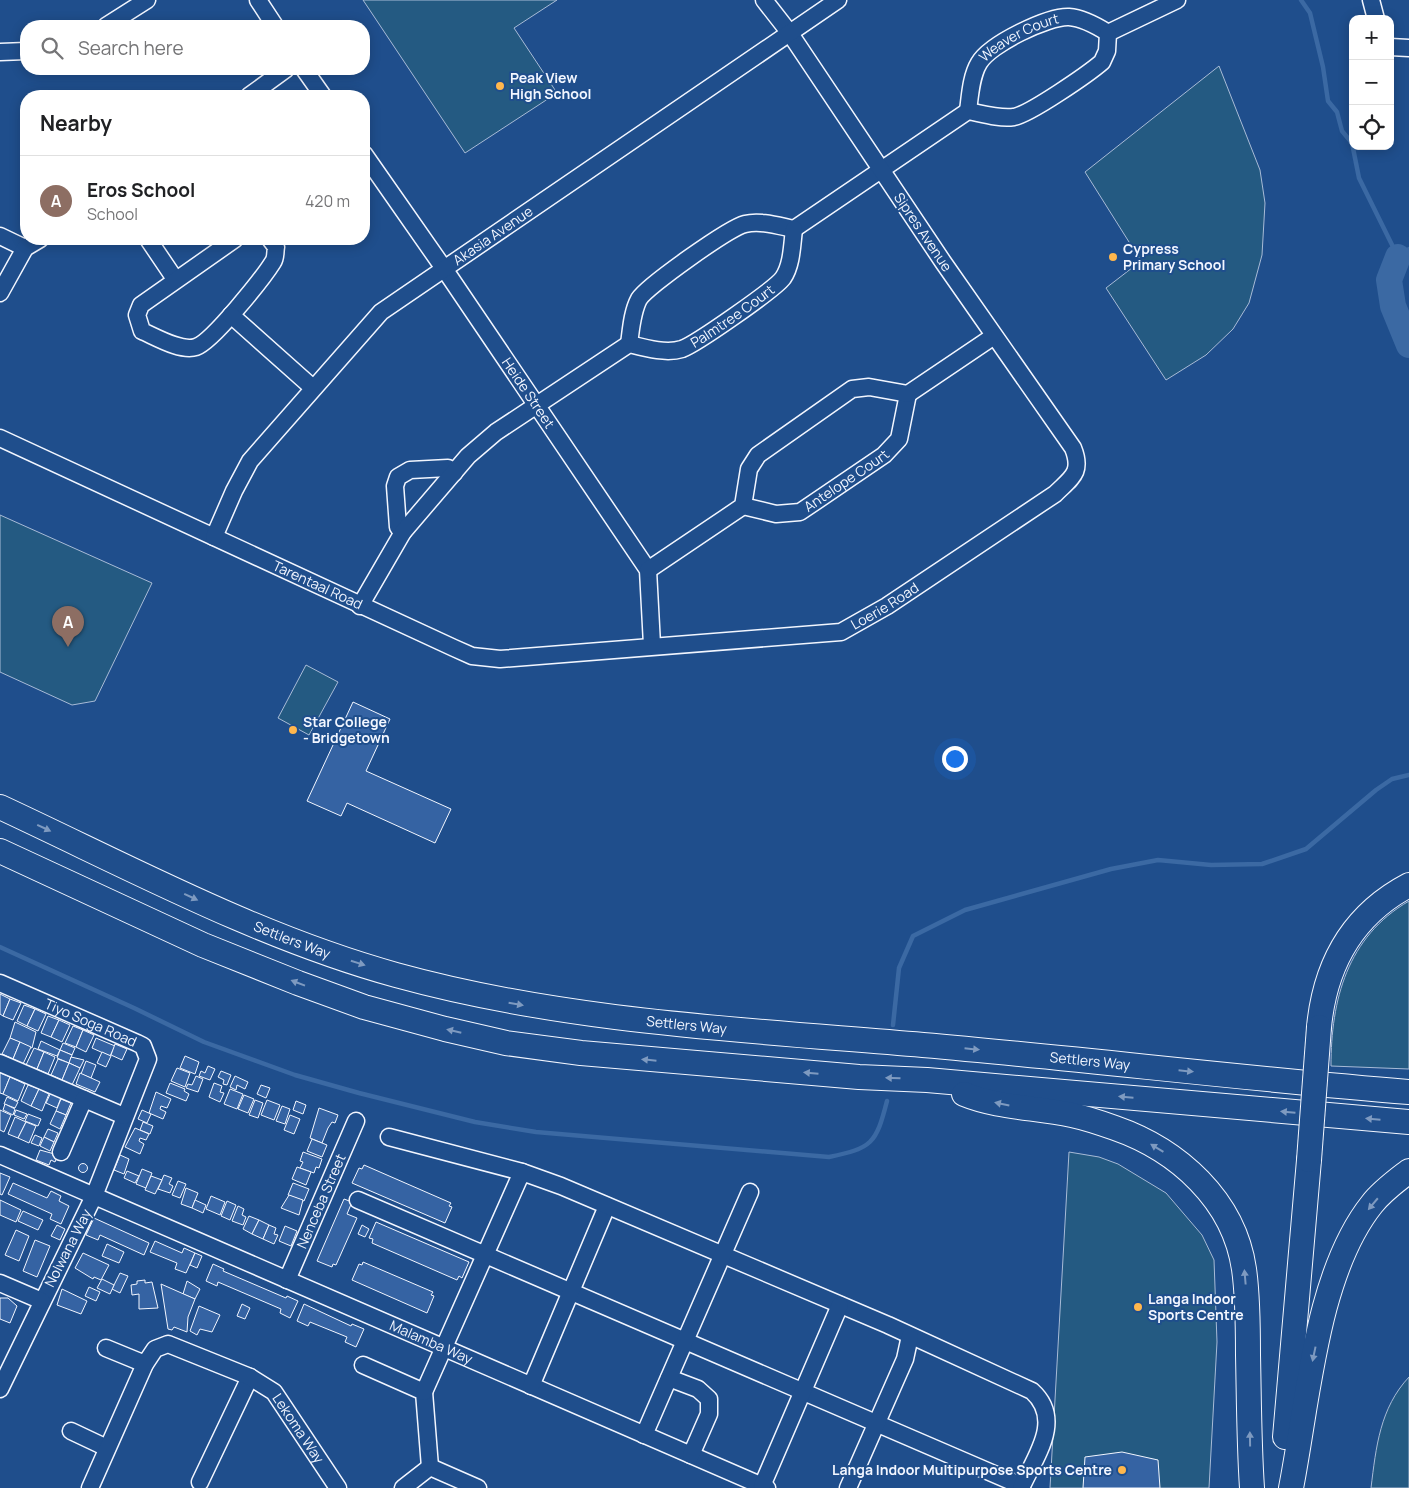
<!DOCTYPE html>
<meta charset="utf-8">
<style>
body{margin:0;font-family:Manrope,sans-serif;background:#f2f2f2;color:#202124}
.controls{position:absolute;right:15px;top:15px;display:grid;overflow:hidden;border-radius:10px;box-shadow:0 2px 12px #0003}
.controls button{width:45px;height:45px;display:grid;place-items:center;padding:0;border:0;border-bottom:1px solid #e0e0e0;background:#fff;color:#202124;font:25px sans-serif}
.you{position:absolute;left:954px;top:758px;width:18px;height:18px;margin:-12px;border:4px solid #fff;border-radius:50%;background:#1a73e8;box-shadow:0 0 0 8px #1a73e833}
.badge{display:grid;place-items:center;width:32px;height:32px;border-radius:50%;background:#846436;color:#fff;font-size:16px;font-weight:700}
.pin{position:absolute;translate:-50% -41px;filter:drop-shadow(0 1px 2px #0008)}
.pin::after{content:'';position:absolute;top:26px;width:18px;height:15px;background:inherit;clip-path:polygon(0 0,100% 0,50% 100%)}
.list{margin:0;padding:0;list-style:none}
h2{display:flex;justify-content:space-between;align-items:center;height:65px;margin:0;padding:0 20px;font-size:21px}
h2 small{font-size:16px;font-weight:400;color:#757577}
.list li{display:grid;grid-template-columns:32px 1fr auto;gap:15px;align-items:center;box-sizing:border-box;height:90px;padding:0 20px;border-top:1px solid #e0e0e0}
.list b{display:block;font-size:19px;white-space:nowrap}
.list p{margin:0;font-size:16px;white-space:nowrap;color:#757577}
.list em{font-size:16px;font-style:normal;color:#757577}
.icon{flex:none;width:28px;height:28px;fill:none;stroke:currentColor;stroke-width:2;stroke-linecap:round;stroke-linejoin:round}
.map{position:relative;flex:none;width:1409px;height:1488px;overflow:hidden}
.search{position:absolute;background:#fff;box-shadow:0 2px 12px #0003;left:20px;top:20px;width:350px;height:55px;display:flex;align-items:center;gap:12px;box-sizing:border-box;padding:0 18px;border-radius:20px;color:#757577;font-size:19px}
.panel{position:absolute;background:#fff;box-shadow:0 2px 12px #0003;left:20px;top:90px;width:350px;height:155px;border-radius:20px}
.map>svg:first-child{display:block}
.green{fill:#245a82;stroke:#a8bbd7}
.lines{fill:none;stroke-linecap:round;stroke-linejoin:round}
.stream{stroke:#3b69a3;stroke-width:4.5}
.river{stroke:#3b69a3;stroke-width:26}
.building{fill:#3563a3;stroke:#f2f6ff}
.minor-casing{stroke:#f2f6ff;stroke-width:19}
.highway-casing{stroke:#f2f6ff;stroke-width:26}
.minor{stroke:#1f4e8c;stroke-width:16}
.highway{stroke:#1f4e8c;stroke-width:24}
.highway-bridge-casing{stroke:#f2f6ff;stroke-width:26;stroke-linecap:butt}
.highway-bridge{stroke:#1f4e8c;stroke-width:24}
.oneway{fill:#7e9ac0}
.poi-dot{fill:#ffb74d;stroke:#1f4e8c;stroke-width:2}
.labels{text-anchor:middle;stroke-width:4;stroke-linejoin:round;paint-order:stroke}
.street-label{font-size:14px;fill:#f2f6ff;stroke:#1f4e8c}
.poi-label{font-size:14px;font-weight:bold;fill:#f2f6ff;stroke:#1f4e8c;text-anchor:start}
</style>
<div class="map">
<svg width="1409" height="1488" viewBox="0 0 1409 1488">
<rect width="100%" height="100%" fill="#1f4e8c"/>
<g class="green">
<path d="M363,0H557L514,28L557,93L465,153Z"/>
<path d="M1219,66L1260,170L1265,203L1262,255L1249,303L1233,329L1206,355L1166,380L1106,288L1141,261L1085,172Z"/>
<path d="M0,515L152,583L95,701L72,705L0,672Z"/>
<path d="M306,665L338,682L309,735L278,718Z"/>
<path d="M1409,901V1069L1331,1066C1331,1000 1347,937 1409,901Z"/>
<path d="M1069,1152L1099,1157L1118,1164L1166,1193L1202,1235L1214,1260L1217,1342L1209,1488H1050Z"/>
<path d="M1409,1377V1488H1371C1376,1447 1380,1408 1409,1377Z"/>
</g>
<g class="lines">
<g class="stream">
<path d="M1301,0L1310,13L1323,67L1328,101L1337,112L1342,131L1352,143L1359,178L1398,257L1409,249"/>
<path d="M0,947L134,1008L204,1042L295,1075L359,1093L475,1122L536,1132L829,1157C872,1148 876,1144 887,1101"/>
<path d="M893,1025L899,968L913,936L965,910L1111,869L1158,860L1211,865L1262,864L1306,849L1376,790L1392,779L1409,775"/>
</g>
<path class="river" d="M1398,257L1389,280L1393,306L1409,345"/>
</g>
<g class="building">
<path d="M353,702L390,719L366,771L451,809L435,843L347,803L341,816L307,801Z"/>
<path d="M0,994L10,999L3,1016L0,1014Z"/>
<path d="M10,999L21,1003L13,1020L3,1016Z"/>
<path d="M24,1005L35,1009L27,1026L17,1021Z"/>
<path d="M35,1009L46,1014L38,1031L27,1026Z"/>
<path d="M48,1016L59,1020L51,1037L41,1033Z"/>
<path d="M59,1020L70,1025L62,1042L51,1037Z"/>
<path d="M15,1022L36,1032L32,1048L10,1038Z"/>
<path d="M73,1026L83,1030L76,1047L65,1043Z"/>
<path d="M83,1030L94,1035L86,1052L76,1047Z"/>
<path d="M10,1038L20,1042L13,1059L2,1054Z"/>
<path d="M96,1038L115,1046L110,1056L92,1048Z"/>
<path d="M41,1041L60,1050L57,1056L38,1049Z"/>
<path d="M20,1042L31,1047L23,1064L13,1059Z"/>
<path d="M63,1043L75,1048L72,1055L60,1050Z"/>
<path d="M115,1044L127,1049L122,1060L111,1055Z"/>
<path d="M34,1048L44,1052L37,1069L26,1065Z"/>
<path d="M60,1050L72,1055L69,1063L57,1058Z"/>
<path d="M44,1052L55,1057L48,1074L37,1069Z"/>
<path d="M102,1052L111,1056L106,1067L97,1063Z"/>
<path d="M185,1056L199,1062L195,1074L180,1068Z"/>
<path d="M71,1057L84,1060L80,1068L69,1063Z"/>
<path d="M58,1059L69,1063L62,1080L51,1075Z"/>
<path d="M86,1061L96,1065L91,1078L81,1074Z"/>
<path d="M69,1063L80,1068L72,1085L62,1080Z"/>
<path d="M208,1066L215,1069L210,1080L199,1076L201,1071L205,1073Z"/>
<path d="M177,1068L190,1073L185,1087L171,1081Z"/>
<path d="M221,1071L231,1075L227,1085L223,1084L224,1080L218,1077Z"/>
<path d="M0,1073L10,1077L3,1094L0,1093Z"/>
<path d="M80,1073L100,1082L95,1092L76,1084Z"/>
<path d="M196,1076L203,1079L198,1092L186,1088L188,1084L192,1085Z"/>
<path d="M235,1076L248,1082L245,1089L237,1085L236,1090L230,1087Z"/>
<path d="M10,1077L25,1084L18,1101L3,1094Z"/>
<path d="M170,1083L185,1089L184,1091L189,1094L186,1101L166,1093Z"/>
<path d="M214,1083L222,1086L220,1092L224,1093L220,1102L209,1097Z"/>
<path d="M28,1085L39,1089L31,1106L21,1101Z"/>
<path d="M261,1085L270,1088L266,1098L257,1094Z"/>
<path d="M39,1089L49,1094L42,1111L31,1106Z"/>
<path d="M230,1089L243,1094L237,1109L224,1104Z"/>
<path d="M52,1090L62,1095L57,1108L46,1103Z"/>
<path d="M156,1092L171,1099L167,1108L161,1106L160,1109L166,1112L163,1119L149,1113Z"/>
<path d="M244,1095L254,1099L248,1113L238,1109Z"/>
<path d="M7,1097L18,1102L15,1108L4,1104Z"/>
<path d="M61,1099L71,1103L66,1115L56,1111Z"/>
<path d="M255,1100L263,1103L258,1118L249,1115Z"/>
<path d="M267,1100L280,1105L274,1120L261,1115Z"/>
<path d="M296,1101L306,1105L303,1114L293,1110Z"/>
<path d="M5,1104L15,1109L13,1115L3,1110Z"/>
<path d="M282,1106L290,1109L285,1124L276,1121Z"/>
<path d="M319,1108L338,1115L335,1123L332,1122L328,1128L322,1143L310,1138Z"/>
<path d="M0,1110L11,1115L4,1132L0,1130Z"/>
<path d="M16,1110L27,1114L24,1119L14,1115Z"/>
<path d="M142,1110L151,1114L147,1123L138,1119Z"/>
<path d="M56,1111L66,1115L60,1129L50,1124Z"/>
<path d="M28,1114L41,1119L38,1126L25,1121Z"/>
<path d="M290,1115L300,1119L294,1134L284,1130Z"/>
<path d="M15,1117L26,1122L18,1138L8,1134Z"/>
<path d="M26,1122L36,1126L29,1143L18,1138Z"/>
<path d="M143,1122L153,1126L150,1134L140,1130Z"/>
<path d="M135,1128L149,1134L146,1140L140,1138L139,1141L144,1144L140,1154L125,1147Z"/>
<path d="M48,1129L58,1133L54,1142L44,1137Z"/>
<path d="M35,1135L42,1138L39,1146L31,1143Z"/>
<path d="M44,1137L54,1142L50,1151L40,1146Z"/>
<path d="M312,1139L327,1145L322,1157L307,1151Z"/>
<path d="M40,1150L58,1155L55,1162L51,1160L49,1165L36,1160Z"/>
<path d="M303,1152L322,1159L319,1168L316,1167L314,1173L300,1168L303,1162L300,1161Z"/>
<path d="M120,1155L129,1159L124,1174L114,1170Z"/>
<circle cx="83" cy="1168" r="4.5"/>
<path d="M364,1165L451,1203L449,1206L452,1207L445,1223L352,1183L359,1168L362,1169Z"/>
<path d="M297,1167L311,1172L306,1185L292,1179Z"/>
<path d="M142,1169L152,1173L146,1188L136,1184Z"/>
<path d="M127,1171L139,1176L135,1183L124,1178Z"/>
<path d="M0,1173L10,1177L2,1195L0,1194Z"/>
<path d="M164,1175L172,1178L169,1184L173,1186L170,1193L158,1189Z"/>
<path d="M151,1176L162,1180L155,1194L145,1190Z"/>
<path d="M178,1181L186,1184L180,1198L172,1195Z"/>
<path d="M13,1183L47,1198L51,1191L61,1196L59,1201L69,1206L61,1224L50,1219L52,1214L8,1194Z"/>
<path d="M293,1183L309,1189L304,1201L288,1195Z"/>
<path d="M186,1188L198,1193L192,1208L181,1204Z"/>
<path d="M289,1195L303,1200L299,1215L281,1208Z"/>
<path d="M211,1196L225,1202L220,1215L206,1209Z"/>
<path d="M344,1199L352,1202L347,1214L357,1218L336,1265L333,1264L332,1267L317,1261Z"/>
<path d="M0,1200L21,1210L16,1222L0,1215Z"/>
<path d="M195,1200L206,1205L203,1213L192,1208Z"/>
<path d="M227,1201L236,1205L230,1220L221,1216Z"/>
<path d="M238,1206L244,1209L242,1215L246,1217L243,1225L232,1221Z"/>
<path d="M23,1211L43,1220L38,1230L18,1221Z"/>
<path d="M249,1216L259,1220L252,1234L243,1229Z"/>
<path d="M94,1218L149,1243L144,1255L100,1235L98,1240L86,1235Z"/>
<path d="M259,1220L269,1225L263,1239L252,1234Z"/>
<path d="M376,1222L469,1262L462,1278L459,1276L457,1280L372,1243L373,1239L369,1238Z"/>
<path d="M57,1225L65,1229L60,1240L51,1236Z"/>
<path d="M269,1225L276,1228L274,1234L278,1235L274,1244L263,1239Z"/>
<path d="M362,1225L369,1229L365,1237L358,1234Z"/>
<path d="M285,1226L297,1231L291,1246L279,1241Z"/>
<path d="M16,1230L29,1236L19,1261L5,1255Z"/>
<path d="M35,1240L50,1246L37,1277L23,1271Z"/>
<path d="M155,1241L182,1253L184,1248L195,1253L186,1273L175,1269L177,1263L150,1252Z"/>
<path d="M107,1244L124,1252L119,1263L102,1256Z"/>
<path d="M83,1253L109,1265L101,1280L94,1277L93,1279L75,1268Z"/>
<path d="M195,1253L202,1256L197,1268L190,1265Z"/>
<path d="M363,1262L433,1292L431,1295L434,1296L427,1313L352,1280L359,1264L362,1265Z"/>
<path d="M213,1264L224,1269L223,1271L286,1298L287,1296L298,1301L290,1318L280,1313L281,1309L218,1282L217,1286L206,1281Z"/>
<path d="M120,1273L128,1276L120,1293L112,1289Z"/>
<path d="M102,1279L114,1285L110,1294L97,1288Z"/>
<path d="M145,1280V1283L152,1282L158,1308L139,1309V1294L132,1295L131,1285L137,1284V1281Z"/>
<path d="M187,1281L200,1289L195,1299L183,1294Z"/>
<path d="M161,1284L195,1299L188,1317L187,1332L174,1327L172,1330L168,1329Z"/>
<path d="M89,1287L100,1292L96,1301L85,1296Z"/>
<path d="M62,1289L87,1301L81,1314L57,1305Z"/>
<path d="M0,1298H8L17,1306L10,1323L0,1319Z"/>
<path d="M242,1304L250,1308L245,1319L237,1316Z"/>
<path d="M304,1304L351,1326L352,1324L364,1329L356,1347L345,1342L347,1337L310,1322L308,1326L297,1321Z"/>
<path d="M199,1306L220,1315L212,1332L200,1329L197,1335L190,1331Z"/>
<path d="M1122,1452L1158,1460L1160,1488H1083L1085,1457Z"/>
</g>
<g class="lines">
<defs>
<g id="minor">
<path d="M258,0L275,26"/>
<path d="M1371,0L1376,19"/>
<path d="M106,26L147,0"/>
<path d="M1108,33L1177,0"/>
<path d="M1390,47L1409,48"/>
<path d="M0,52L26,51"/>
<path d="M304,69L323,96"/>
<path d="M249,96L286,69"/>
<path id="s1" d="M968,111C970,96 971,76 979,63C990,44 1048,16 1069,17C1083,18 1097,26 1108,33"/>
<path id="s2" d="M364,154L445,270L648,570L652,645"/>
<path d="M0,236L25,248"/>
<path d="M148,239L175,279"/>
<path d="M235,239L141,305L137,315L142,331C156,337 181,352 196,347C212,342 263,278 273,262C276,258 275,252 276,247L270,239"/>
<path d="M0,293L25,248L40,239"/>
<path d="M231,315L313,388"/>
<path d="M629,344C631,330 632,312 639,299C647,286 729,228 745,224C760,220 779,226 794,229L968,111C983,114 999,119 1014,117C1030,114 1088,74 1102,62L1107,51L1108,33"/>
<path id="s3" d="M0,438L454,648L472,656L500,659L841,632L887,606L1055,494C1071,478 1083,473 1073,448L943,262L789,32L764,0"/>
<path id="s4" d="M743,506L776,514L800,512L884,455L899,439L908,394"/>
<path d="M403,532L398,527L395,486L398,477L410,470L448,468L454,473"/>
<path id="s5" d="M214,537L234,491L250,461L381,312L838,0"/>
<path d="M648,570L743,506L749,469L758,455L852,389L869,387L908,394L994,336"/>
<path id="s6" d="M360,606L403,532L468,456L496,432L629,344C645,348 666,354 682,349C696,344 775,289 783,278C792,265 792,245 794,229"/>
<path id="s7" d="M0,983L137,1043L143,1046L148,1059L94,1196L0,1389"/>
<path d="M0,1063L124,1116"/>
<path d="M389,1137L522,1172"/>
<path d="M61,1152L84,1099"/>
<path id="s8" d="M0,1155L767,1488"/>
<path d="M358,1200L1022,1486"/>
<path id="s9" d="M287,1280L356,1121"/>
<path d="M0,1283L42,1301"/>
<path d="M106,1348L145,1364"/>
<path d="M363,1365L424,1392L430,1467"/>
<path d="M669,1378L698,1389L709,1399V1414L691,1455"/>
<path d="M531,1386L607,1206"/>
<path d="M424,1392L522,1172L561,1186L888,1325L1032,1391C1064,1420 1035,1457 1021,1488"/>
<path d="M71,1431L107,1448"/>
<path d="M644,1435L750,1192"/>
<path d="M200,1482L250,1377"/>
<path d="M762,1486L840,1305"/>
<path id="s10" d="M90,1488L145,1364L155,1349L168,1344L250,1377L274,1392L338,1488"/>
<path d="M403,1488L430,1467L478,1488"/>
<path d="M848,1488L905,1359L910,1336"/>
</g>
<g id="highway">
<path id="s11" d="M0,807C129,867 258,937 396,975C566,1022 747,1030 923,1045C1085,1059 1247,1079 1409,1092"/>
<path d="M0,851L203,945L298,983L364,1007L445,1029L506,1043L581,1053L859,1077L927,1080L1409,1122"/>
<path d="M1319,1027C1325,965 1352,915 1409,885"/>
<path d="M964,1094C998,1108 1036,1107 1072,1115C1086,1118 1101,1123 1115,1128C1178,1150 1234,1200 1244,1269C1248,1297 1248,1327 1248,1355C1249,1400 1249,1444 1252,1488"/>
<path d="M1285,1437L1309,1160"/>
<path d="M1291,1488C1308,1402 1316,1274 1372,1204C1382,1191 1396,1181 1409,1171"/>
</g>
</defs>
<use href="#minor" class="minor-casing"/>
<use href="#highway" class="highway-casing"/>
<use href="#minor" class="minor"/>
<use href="#highway" class="highway"/>
<defs>
<path id="highway-bridge" d="M1309,1160L1319,1027"/>
</defs>
<use href="#highway-bridge" class="highway-bridge-casing"/>
<use href="#highway-bridge" class="highway-bridge"/>
</g>
<defs><path id="oneway-solid" d="M-6-.8H1V-3.2L6.5 0L1 3.2V.8H-6Z" transform="scale(1.25)"/></defs>
<g class="oneway">
<use href="#oneway-solid" transform="translate(44 828) rotate(25)"/>
<use href="#oneway-solid" transform="translate(191 897) rotate(25)"/>
<use href="#oneway-solid" transform="translate(358 963) rotate(18)"/>
<use href="#oneway-solid" transform="translate(298 983) rotate(-159)"/>
<use href="#oneway-solid" transform="translate(516 1004) rotate(10)"/>
<use href="#oneway-solid" transform="translate(454 1031) rotate(-167)"/>
<use href="#oneway-solid" transform="translate(972 1049) rotate(6)"/>
<use href="#oneway-solid" transform="translate(649 1060) rotate(-174)"/>
<use href="#oneway-solid" transform="translate(1186 1071) rotate(6)"/>
<use href="#oneway-solid" transform="translate(811 1073) rotate(-175)"/>
<use href="#oneway-solid" transform="translate(893 1078) rotate(-178)"/>
<use href="#oneway-solid" transform="translate(1126 1097) rotate(-175)"/>
<use href="#oneway-solid" transform="translate(1002 1104) rotate(-168)"/>
<use href="#oneway-solid" transform="translate(1288 1112) rotate(-175)"/>
<use href="#oneway-solid" transform="translate(1373 1119) rotate(-175)"/>
<use href="#oneway-solid" transform="translate(1157 1148) rotate(-149)"/>
<use href="#oneway-solid" transform="translate(1373 1204) rotate(130)"/>
<use href="#oneway-solid" transform="translate(1245 1277) rotate(-95)"/>
<use href="#oneway-solid" transform="translate(1314 1354) rotate(102)"/>
<use href="#oneway-solid" transform="translate(1250 1439) rotate(-91)"/>
</g>
<g class="poi-dot">
<circle cx="500" cy="86" r="5"/>
<circle cx="1113" cy="257" r="5"/>
<circle cx="293" cy="730" r="5"/>
<circle cx="1138" cy="1307" r="5"/>
<circle cx="1122" cy="1470" r="5"/>
</g>
<g class="labels">
<g class="street-label">
<text dy="5" stroke="none"><textPath href="#s1" startOffset="98">Weaver Court</textPath></text>
<text transform="translate(923 232) rotate(56)" y="5">Sipres Avenue</text>
<text dy="5" stroke="none"><textPath href="#s5" startOffset="418">Akasia Avenue</textPath></text>
<text dy="5" stroke="none"><textPath href="#s6" startOffset="496">Palmtree Court</textPath></text>
<text dy="5" stroke="none"><textPath href="#s2" startOffset="290">Heide Street</textPath></text>
<text dy="5" stroke="none"><textPath href="#s4" startOffset="114">Antelope Court</textPath></text>
<text dy="5" stroke="none"><textPath href="#s3" startOffset="350">Tarentaal Road</textPath></text>
<text dy="5" stroke="none"><textPath href="#s3" startOffset="941">Loerie Road</textPath></text>
<text dy="5" stroke="none"><textPath href="#s11" startOffset="321">Settlers Way</textPath></text>
<text dy="5" stroke="none"><textPath href="#s7" startOffset="99">Tiyo Soga Road</textPath></text>
<text dy="5" stroke="none"><textPath href="#s11" startOffset="726">Settlers Way</textPath></text>
<text dy="5" stroke="none"><textPath href="#s11" startOffset="1131">Settlers Way</textPath></text>
<text dy="5" stroke="none"><textPath href="#s9" startOffset="86">Nenceba Street</textPath></text>
<text transform="translate(68 1248) rotate(-63)" y="5">Nolwana Way</text>
<text dy="5" stroke="none"><textPath href="#s8" startOffset="470">Malamba Way</textPath></text>
<text dy="5" stroke="none"><textPath href="#s10" startOffset="328">Lekoma Way</textPath></text>
</g>
<g class="poi-label">
<text x="510" y="83">Peak View<tspan x="510" dy="16">High School</tspan></text>
<text x="1123" y="254">Cypress<tspan x="1123" dy="16">Primary School</tspan></text>
<text x="303" y="727">Star College<tspan x="303" dy="16">- Bridgetown</tspan></text>
<text x="1148" y="1304">Langa Indoor<tspan x="1148" dy="16">Sports Centre</tspan></text>
<text x="1112" y="1475" text-anchor="end">Langa Indoor Multipurpose Sports Centre</text>
</g>
</g>
</svg>
<div class="controls">
<button>+</button>
<button>−</button>
<button><svg class="icon" aria-label="locate" viewBox="0 0 24 24"><circle cx="12" cy="12" r="6"/><path d="M12 2v4M12 18v4M2 12h4M18 12h4"/></svg></button>
</div>
<div class="you"></div>
<div class="pin badge" style="left:68px;top:647px;background:#8d6e63">A</div>
<div class="search"><svg class="icon" aria-label="search" viewBox="0 0 24 24"><circle cx="10" cy="10" r="6"/><path d="M15 15l6 6"/></svg>Search here</div>
<section class="panel">
<h2>Nearby<small></small></h2>
<ul class="list">
<li><span class="badge" style="background:#8d6e63">A</span><div><b>Eros School</b><p>School</p></div><em>420 m</em></li>
</ul>
</section>
</div>
